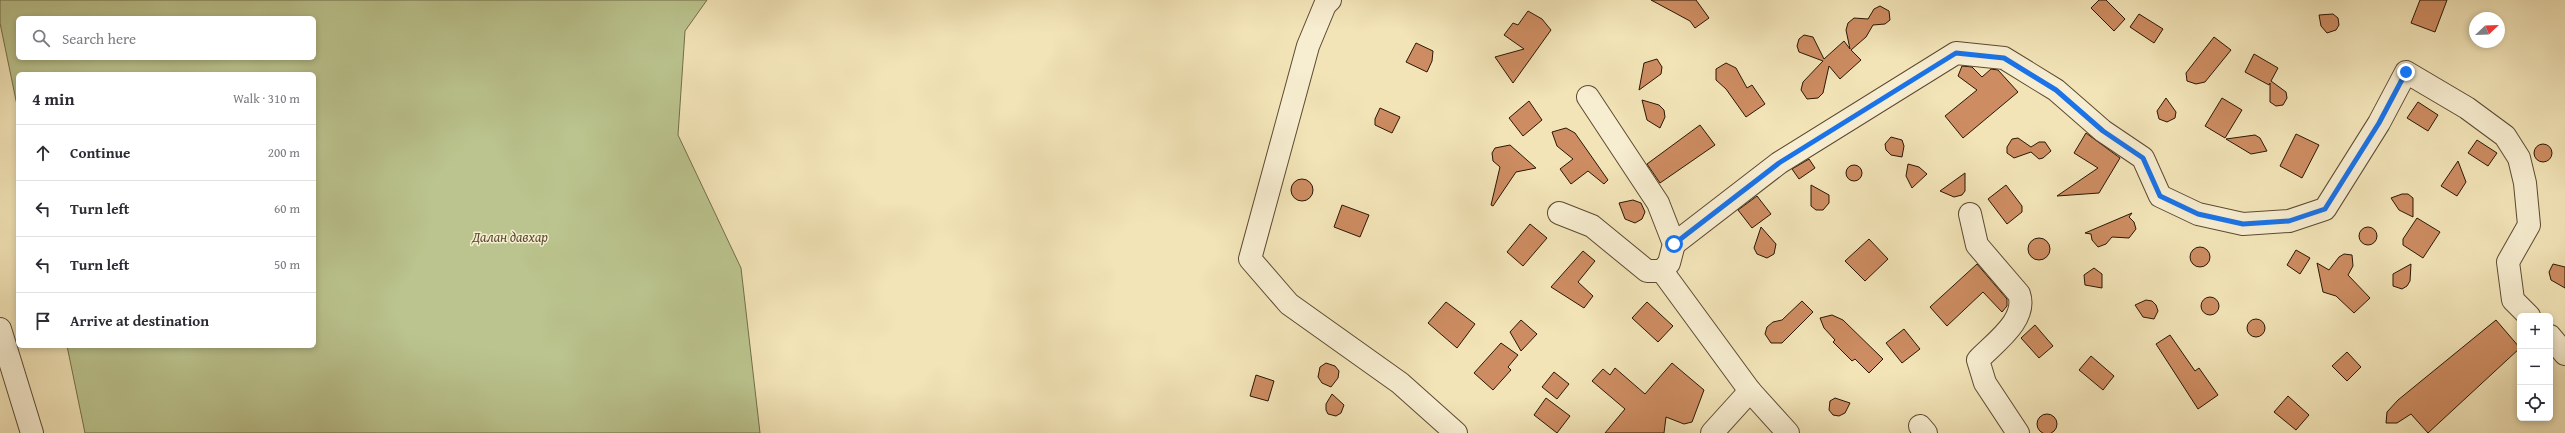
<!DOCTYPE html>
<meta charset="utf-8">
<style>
body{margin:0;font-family:"Gentium Book Plus",serif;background:#f2f2f3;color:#2b2b33}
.controls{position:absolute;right:12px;bottom:12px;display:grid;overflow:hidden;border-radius:6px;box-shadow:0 2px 6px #0003}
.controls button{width:36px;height:36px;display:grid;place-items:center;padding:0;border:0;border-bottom:1px solid #e1e1e2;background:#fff;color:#2b2b33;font:20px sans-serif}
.compass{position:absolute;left:2469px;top:12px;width:36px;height:36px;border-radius:50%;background:#fff;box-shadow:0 2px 6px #0003;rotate:67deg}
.stop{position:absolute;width:12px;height:12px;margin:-9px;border:3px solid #1a73e8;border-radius:50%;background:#fff}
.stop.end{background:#1a73e8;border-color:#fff;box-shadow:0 1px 4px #0008}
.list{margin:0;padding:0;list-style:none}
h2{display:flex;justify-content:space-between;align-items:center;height:52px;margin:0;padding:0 16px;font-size:17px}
h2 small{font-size:13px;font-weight:400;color:#7c7c81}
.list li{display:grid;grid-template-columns:26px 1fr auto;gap:12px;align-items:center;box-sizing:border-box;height:56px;padding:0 16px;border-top:1px solid #e1e1e2}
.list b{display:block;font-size:15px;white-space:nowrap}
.list em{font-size:13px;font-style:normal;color:#7c7c81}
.icon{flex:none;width:22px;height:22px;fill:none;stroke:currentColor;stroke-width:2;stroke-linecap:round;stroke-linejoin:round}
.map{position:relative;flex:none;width:2565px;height:433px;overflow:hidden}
.search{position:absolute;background:#fff;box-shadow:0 2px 6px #0003;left:16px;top:16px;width:300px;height:44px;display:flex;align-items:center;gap:10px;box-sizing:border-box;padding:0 14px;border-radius:6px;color:#7c7c81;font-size:15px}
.panel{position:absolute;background:#fff;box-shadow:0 2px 6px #0003;left:16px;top:72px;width:300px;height:276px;border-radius:6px}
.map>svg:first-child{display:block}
.green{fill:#bbc48e;stroke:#736e4a;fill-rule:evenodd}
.building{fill:#cd8c61;stroke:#2b1705}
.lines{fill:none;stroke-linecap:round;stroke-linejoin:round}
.minor-casing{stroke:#5d4a32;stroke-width:24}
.minor{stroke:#f7edd0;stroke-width:22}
.route{stroke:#1a73e8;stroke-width:5}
.labels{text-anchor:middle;stroke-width:3;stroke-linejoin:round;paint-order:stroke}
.park-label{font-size:14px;font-style:italic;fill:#564b2e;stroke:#f7edd0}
</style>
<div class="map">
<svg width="2565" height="433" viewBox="0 0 2565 433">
<rect width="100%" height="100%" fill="#f2e4b7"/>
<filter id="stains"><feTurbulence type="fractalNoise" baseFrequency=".005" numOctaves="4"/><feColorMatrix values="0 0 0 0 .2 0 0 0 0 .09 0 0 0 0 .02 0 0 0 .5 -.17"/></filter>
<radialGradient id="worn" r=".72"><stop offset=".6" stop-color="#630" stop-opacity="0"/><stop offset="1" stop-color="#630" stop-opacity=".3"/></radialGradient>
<path class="green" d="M0,0H707L685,31L678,135L741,268L760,433H85L67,346H314V74H18V110L0,23ZM18,18H314V58H18Z"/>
<g class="building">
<path d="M1651,0H1696L1709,18L1695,28L1690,21Z"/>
<path d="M2099,0H2106L2125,19L2114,31L2091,8Z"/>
<path d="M2420,0H2447L2435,32L2411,23Z"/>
<path d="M1880,6L1889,11L1890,20L1885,24L1873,25L1866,37L1851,50L1861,60L1840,79L1829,66L1823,93L1818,98L1807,99L1801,90L1803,82L1823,61L1799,52L1797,46L1799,39L1804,35L1813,37L1824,59L1844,41L1850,49L1846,30L1848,23L1854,18L1868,19L1874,9Z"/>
<path d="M1528,11L1542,19L1551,30L1513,83L1495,57L1524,49L1504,35L1513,23L1518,25Z"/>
<path d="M2139,14L2163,29L2154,43L2130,27Z"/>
<path d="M2333,14L2338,18L2339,25L2336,30L2327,33L2321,26L2319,15Z"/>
<path d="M2214,37L2231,50L2205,82L2196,84L2187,81L2186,73Z"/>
<path d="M1416,43L1433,51L1432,61L1427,72L1406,62Z"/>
<path d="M2254,54L2278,68L2271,81L2286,92L2287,98L2283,105L2276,106L2270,102V83L2269,85L2245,72Z"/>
<path d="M1657,59L1662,67L1661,74L1639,90L1644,63Z"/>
<path d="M1726,63L1736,68L1747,88L1752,85L1765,104L1746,117L1726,89L1716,80V69Z"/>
<path d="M1962,66L1972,67L1982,77L1991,69L1998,70L2018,92L1963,138L1945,116L1977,90L1958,76Z"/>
<path d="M2166,98L2176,112L2175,118L2167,122L2159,119L2157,111Z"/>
<path d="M2222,98L2242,110L2225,138L2205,126Z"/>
<path d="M1642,100L1659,105L1664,110L1665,117L1660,128L1647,120Z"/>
<path d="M1529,101L1542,120L1523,136L1509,118Z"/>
<path d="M2418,102L2438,115L2428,131L2407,118Z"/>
<path d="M1380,108L1400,117L1392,133L1375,125V119Z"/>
<path d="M1700,125L1715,145L1660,183L1647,164Z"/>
<path d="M1566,128L1575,133L1608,180L1604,184L1588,171L1571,184L1560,169L1573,159L1557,146L1552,132Z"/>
<path d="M2086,133L2120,158L2099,193L2057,196L2098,168L2074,153Z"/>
<path d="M2296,134L2319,145L2302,178L2280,166Z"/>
<path d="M2255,135L2260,138L2267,151L2251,154L2226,139Z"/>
<path d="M1891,137L1902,140L1904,146L1902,157L1891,155L1886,150L1885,144Z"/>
<path d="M2018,138L2031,147L2039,142H2045L2051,151L2043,158L2039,159L2031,152L2014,158L2007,153V147L2012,139Z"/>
<path d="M2477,140L2497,153L2488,166L2468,153Z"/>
<circle cx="2543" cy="153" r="9"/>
<path d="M1510,145L1536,168L1516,172L1493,206L1491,205L1500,167L1493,161L1492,153L1495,148Z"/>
<path d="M1809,159L1815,168L1799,179L1792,169Z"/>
<path d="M2458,161L2466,182L2457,196L2441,186Z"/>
<path d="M1908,164L1919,167L1927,174L1912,188L1906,176Z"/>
<circle cx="1854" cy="173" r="8"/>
<path d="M1965,173V191L1962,195L1954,197L1940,191Z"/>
<circle cx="1302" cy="190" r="11"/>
<path d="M1811,185L1829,195V203L1823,210H1816L1811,206Z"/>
<path d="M2006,185L2022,206V212L2007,224L1988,199Z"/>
<path d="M2402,194H2408L2413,198V217L2399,210L2391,198Z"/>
<path d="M1757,196L1771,214L1752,228L1738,210Z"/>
<path d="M1633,200L1641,203L1645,212L1642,219L1635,223L1625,219L1619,203Z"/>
<path d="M1342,205L1369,215L1360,237L1334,227Z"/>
<path d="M2132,213L2129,217L2134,222L2136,229L2129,238L2112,237L2106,244L2098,247L2092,240L2091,234L2085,233Z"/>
<path d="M2417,218L2440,232L2423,258L2403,245V239Z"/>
<path d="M1530,224L1547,238L1523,266L1507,252Z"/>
<path d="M1761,227L1776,244L1774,254L1767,258L1757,254L1754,248Z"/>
<circle cx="2368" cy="236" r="9"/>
<circle cx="2039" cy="249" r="11"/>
<path d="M1869,239L1888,259L1865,281L1845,261Z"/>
<circle cx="2200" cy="257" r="10"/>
<path d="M2296,250L2310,258L2300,274L2287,265Z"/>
<path d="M1583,251L1595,261L1578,282L1593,296L1584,308L1551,287Z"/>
<path d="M2344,254L2352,255L2353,266L2348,275L2370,298L2354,313L2336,296L2323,292L2317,263L2329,270L2339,257Z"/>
<path d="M1977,264L2007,299V306L2002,312L1983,292L1947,326L1930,307Z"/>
<path d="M2411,264L2410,281L2407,286L2402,289L2393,286V274Z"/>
<path d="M2553,264L2565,267V288L2551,280L2549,272Z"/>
<path d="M2094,268L2102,274V288L2085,285L2084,275Z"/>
<circle cx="2210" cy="306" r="9"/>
<path d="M2146,300L2152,301L2156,305L2158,311L2154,319L2143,317L2135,305Z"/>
<path d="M1802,301L1813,312L1782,343H1771L1765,334L1767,327L1773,322L1782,320Z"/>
<path d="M1446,302L1475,324L1457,348L1428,323Z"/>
<path d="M1647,302L1673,326L1658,342L1632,318Z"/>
<path d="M1832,315L1843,320L1883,359L1869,373L1855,359L1852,361L1833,342L1835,340L1824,328L1820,318Z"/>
<circle cx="2256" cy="328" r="9"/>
<path d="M1521,320L1537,334L1521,351L1510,332Z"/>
<path d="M2496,320L2520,348L2428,433L2411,414L2397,423H2386L2387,412L2398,400Z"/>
<path d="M2035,325L2053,346L2039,358L2021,338Z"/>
<path d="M1904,329L1920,349L1902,363L1886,343Z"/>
<path d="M2170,335L2195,371L2199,368L2218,395L2198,409L2156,344Z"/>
<path d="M1501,343L1518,355L1508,367L1511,370L1493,390L1474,373Z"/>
<path d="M2347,352L2361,367L2347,381L2332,366Z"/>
<path d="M2091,356L2114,376L2103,390L2079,370Z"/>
<path d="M1326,363L1335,366L1339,371L1338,378L1331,387L1322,383L1318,377L1320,367Z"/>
<path d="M1672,363L1704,390L1692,422L1684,424L1666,417L1664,433H1605L1625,409L1592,381L1603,369L1610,375L1615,368L1645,394Z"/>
<path d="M1554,372L1569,384L1557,399L1542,387Z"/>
<path d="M1256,375L1274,381L1268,401L1250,396Z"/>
<path d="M1332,394L1344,405L1341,413L1336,416L1328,414L1326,410V404Z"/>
<path d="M2288,396L2309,415L2296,430L2274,412Z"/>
<path d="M1546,398L1570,416L1557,433L1534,415Z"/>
<path d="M1835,398L1850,403L1845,413L1839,416L1833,415L1829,410L1830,401Z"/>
<circle cx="2047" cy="424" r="10"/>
</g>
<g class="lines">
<defs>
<g id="minor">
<path d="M1330,0L1325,5L1308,46L1250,259L1289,304L1400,383L1456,433"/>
<path d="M1588,97L1658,203L1674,244L1669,263L1662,271L1750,391L1788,433"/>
<path d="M1559,213L1592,226L1647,271H1662"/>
<path d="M1970,214L1977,245L2019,294C2028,320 1994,343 1978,360L1985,383L2018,433"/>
<path d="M1674,244L1779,163L1956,53L2004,58L2056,90L2103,131L2143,158L2160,196L2198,214L2243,224L2289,221L2325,209L2379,123L2406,72L2467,108L2505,136L2519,158L2525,183L2529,225L2508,262L2513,300L2529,316"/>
<path d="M0,329L32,433"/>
<path d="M2550,336L2565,354"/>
<path d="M1920,426L1926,433"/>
<path d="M1712,433L1750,391"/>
</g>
</defs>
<use href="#minor" class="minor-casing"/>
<use href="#minor" class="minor"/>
</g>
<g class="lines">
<path class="route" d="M1674,244L1779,163L1956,53L2004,58L2056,90L2103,131L2143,158L2160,196L2198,214L2243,224L2289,221L2325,209L2379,123L2406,72"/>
</g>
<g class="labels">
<g class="park-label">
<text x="510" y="242">Далан давхар</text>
</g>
</g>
<rect width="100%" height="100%" filter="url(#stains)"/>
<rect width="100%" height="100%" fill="url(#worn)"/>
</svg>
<div class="controls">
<button>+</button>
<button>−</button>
<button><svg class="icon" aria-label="locate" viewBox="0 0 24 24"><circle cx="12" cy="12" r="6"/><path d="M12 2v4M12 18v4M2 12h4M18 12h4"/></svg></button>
</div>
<svg class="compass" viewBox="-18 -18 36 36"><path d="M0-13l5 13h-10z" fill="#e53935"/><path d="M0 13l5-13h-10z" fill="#7c7c81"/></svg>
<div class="stop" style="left:1674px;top:244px"></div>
<div class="stop end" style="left:2406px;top:72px"></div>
<div class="search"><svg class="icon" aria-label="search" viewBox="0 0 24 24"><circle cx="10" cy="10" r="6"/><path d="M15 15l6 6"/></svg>Search here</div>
<section class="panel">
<h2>4 min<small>Walk · 310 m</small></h2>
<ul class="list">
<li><svg class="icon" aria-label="ahead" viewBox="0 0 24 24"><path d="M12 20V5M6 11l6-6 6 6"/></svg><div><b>Continue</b></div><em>200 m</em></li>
<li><svg class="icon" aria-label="left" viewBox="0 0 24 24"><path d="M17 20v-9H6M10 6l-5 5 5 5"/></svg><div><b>Turn left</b></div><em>60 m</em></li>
<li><svg class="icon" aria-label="left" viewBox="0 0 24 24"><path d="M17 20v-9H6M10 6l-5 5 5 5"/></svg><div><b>Turn left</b></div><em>50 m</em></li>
<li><svg class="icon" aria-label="arrive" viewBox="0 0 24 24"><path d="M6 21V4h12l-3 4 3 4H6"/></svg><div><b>Arrive at destination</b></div></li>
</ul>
</section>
</div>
